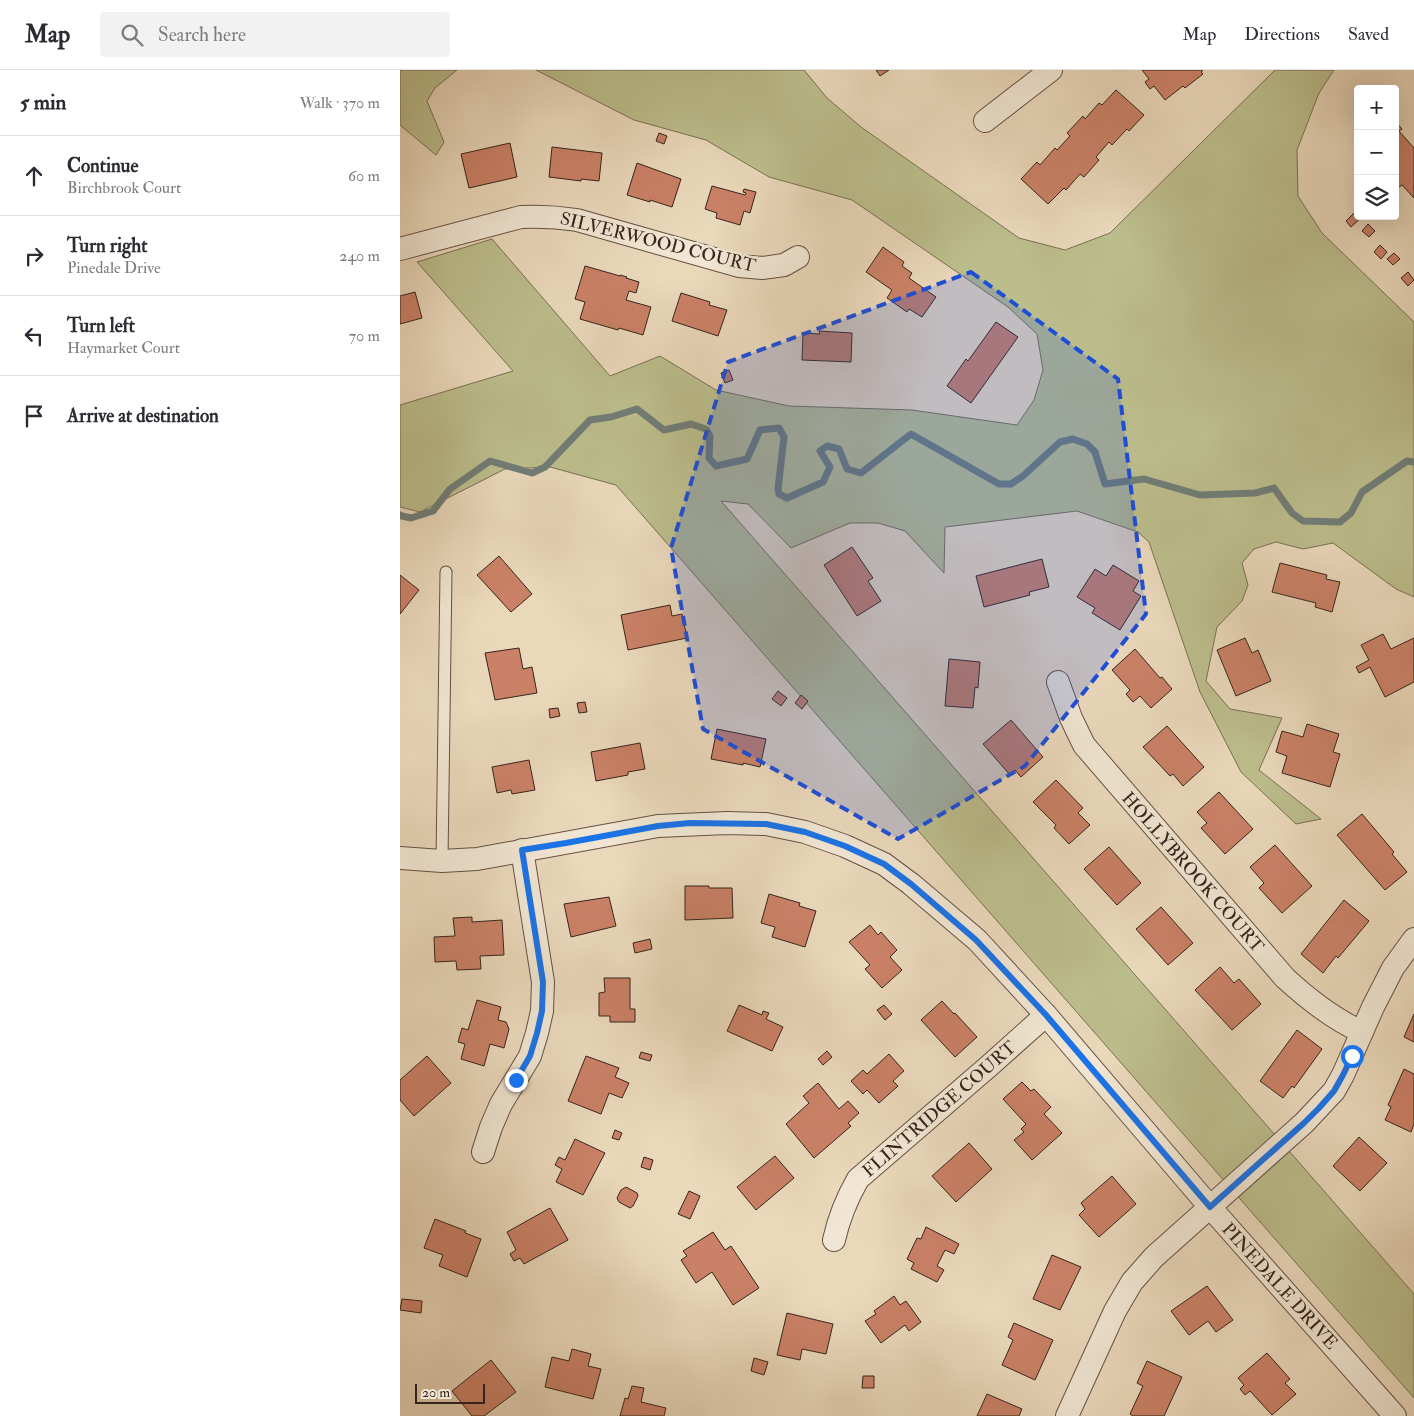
<!DOCTYPE html>
<meta charset="utf-8">
<style>
body{margin:0;font-family:"IM FELL Double Pica",serif;background:#f2f2f3;color:#2b2b33}
.controls{position:absolute;right:15px;top:15px;display:grid;overflow:hidden;border-radius:5px;box-shadow:0 5px 20px #0002}
.controls button{width:45px;height:45px;display:grid;place-items:center;padding:0;border:0;border-bottom:1px solid #e1e1e2;background:#fff;color:#2b2b33;font:25px sans-serif}
.scale{position:absolute;left:15px;bottom:12px;width:70px;box-sizing:border-box;padding-left:5px;border:2px solid #37241c;border-top:0;font-size:14px;line-height:18px;white-space:nowrap;color:#37241c;-webkit-text-stroke:4px #f1e6d3;paint-order:stroke}
.stop{position:absolute;width:15px;height:15px;margin:-11px;border:4px solid #1a73e8;border-radius:50%;background:#fff}
.stop.end{background:#1a73e8;border-color:#fff;box-shadow:0 1px 5px #0008}
.list{margin:0;padding:0;list-style:none}
h2{display:flex;justify-content:space-between;align-items:center;height:65px;margin:0;padding:0 20px;font-size:21px}
h2 small{font-size:16px;font-weight:400;color:#7c7c81}
.list li{display:grid;grid-template-columns:32px 1fr auto;gap:15px;align-items:center;box-sizing:border-box;height:80px;padding:0 20px;border-top:1px solid #e1e1e2}
.list b{display:block;font-size:19px;white-space:nowrap}
.list p{margin:0;font-size:16px;white-space:nowrap;color:#7c7c81}
.list em{font-size:16px;font-style:normal;color:#7c7c81}
.icon{flex:none;width:28px;height:28px;fill:none;stroke:currentColor;stroke-width:2;stroke-linecap:round;stroke-linejoin:round}
.map{position:relative;flex:none;width:1014px;height:1346px;overflow:hidden}
header{display:flex;align-items:center;gap:30px;box-sizing:border-box;height:70px;padding:0 25px;background:#fff;border-bottom:1px solid #e1e1e2}
header strong{font-size:24px}
nav{display:flex;gap:28px;margin-inline-start:auto;font-size:18px}
.search{width:350px;height:45px;background:#f2f2f3;display:flex;align-items:center;gap:12px;box-sizing:border-box;padding:0 18px;border-radius:5px;color:#7c7c81;font-size:19px}
main{display:flex}
aside{flex:1;background:#fff}
.map>svg:first-child{display:block}
.green{fill:#bcbd8c;stroke:#7a7054}
.lines{fill:none;stroke-linecap:round;stroke-linejoin:round}
.stream{stroke:#717d77;stroke-width:7}
.building{fill:#ca8167;stroke:#37241c}
.lane-casing{stroke:#645144;stroke-width:13}
.street-casing{stroke:#645144;stroke-width:24}
.lane{stroke:#f1e6d3;stroke-width:11}
.street{stroke:#f1e6d3;stroke-width:22}
.route{stroke:#1a73e8;stroke-width:6}
.marked{fill:#1d4ed8;fill-opacity:0.2;stroke:#1d4ed8;stroke-width:4;stroke-dasharray:10 6;stroke-linejoin:round}
.labels{text-anchor:middle;stroke-width:5;stroke-linejoin:round;paint-order:stroke}
.street-label{font-size:18px;fill:#37241c;stroke:#f1e6d3}
</style>
<header>
<strong>Map</strong>
<div class="search"><svg class="icon" aria-label="search" viewBox="0 0 24 24"><circle cx="10" cy="10" r="6"/><path d="M15 15l6 6"/></svg>Search here</div>
<nav><a>Map</a><a>Directions</a><a>Saved</a></nav>
</header>
<main>
<aside>
<h2>5 min<small>Walk · 370 m</small></h2>
<ul class="list">
<li><svg class="icon" aria-label="ahead" viewBox="0 0 24 24"><path d="M12 20V5M6 11l6-6 6 6"/></svg><div><b>Continue</b><p>Birchbrook Court</p></div><em>60 m</em></li>
<li><svg class="icon" aria-label="right" viewBox="0 0 24 24"><path d="M7 20v-9h11M14 6l5 5-5 5"/></svg><div><b>Turn right</b><p>Pinedale Drive</p></div><em>240 m</em></li>
<li><svg class="icon" aria-label="left" viewBox="0 0 24 24"><path d="M17 20v-9H6M10 6l-5 5 5 5"/></svg><div><b>Turn left</b><p>Haymarket Court</p></div><em>70 m</em></li>
<li><svg class="icon" aria-label="arrive" viewBox="0 0 24 24"><path d="M6 21V4h12l-3 4 3 4H6"/></svg><div><b>Arrive at destination</b></div></li>
</ul>
</aside>
<div class="map">
<svg width="1014" height="1346" viewBox="0 0 1014 1346">
<rect width="100%" height="100%" fill="#ead8bb"/>
<filter id="stains"><feTurbulence type="fractalNoise" baseFrequency=".004" numOctaves="4"/><feColorMatrix values="0 0 0 0 .2 0 0 0 0 .09 0 0 0 0 .02 0 0 0 .5 -.17"/></filter>
<radialGradient id="worn" r=".72"><stop offset=".6" stop-color="#630" stop-opacity="0"/><stop offset="1" stop-color="#630" stop-opacity=".3"/></radialGradient>
<g class="green">
<path d="M0,0H57L35,18L27,31L44,72L36,85L0,55Z"/>
<path d="M136,0H404L427,28L461,57L619,168L665,180L710,163L875,0H934L919,23L897,80L898,126L922,163L1014,252V527L996,519L933,473L903,479L876,472L854,479L842,493L848,515L842,531L817,557L806,611L830,639L882,648L859,700L921,749L896,754L841,702L800,622L749,472L738,462L677,441L545,457L544,503L505,461L478,453H450L391,478L348,434L321,431L1014,1224V1328L216,415L150,397L105,399L20,442L0,437V335L113,301L17,192L92,169L210,306L260,286L316,320L389,336L512,340L617,355L634,330L643,300L637,264L608,237L452,130L369,107L306,70L234,50Z"/>
</g>
<g class="lines">
<path class="stream" d="M0,445L2,446L11,448L33,441L50,419L90,391L132,403L145,397L190,350L211,347L237,339L264,360L291,354L306,359L310,366L309,388L316,396L347,389L360,360L379,358L384,367L378,419L379,424L387,428L423,412L430,397L420,381L427,376L439,379L447,399L461,403L511,364L599,414H611L623,406L660,372L673,369L687,374L695,382L705,414L744,409L800,425L855,423L874,418L892,443L903,451L940,452L951,443L962,422L1007,391L1014,392"/>
</g>
<g class="building">
<path d="M476,0H489L480,6Z"/>
<path d="M742,0H803L801,2L803,4L785,18L783,16L765,30L754,16L750,19L745,12L749,9Z"/>
<path d="M716,20L744,45L729,61L727,59L712,75L709,72L696,87L699,90L684,107L680,104L666,120L664,118L648,134L621,109L637,92L640,95L655,78L657,80L670,66L667,63L683,46L685,49L699,33L702,35Z"/>
<path d="M995,51L1002,59L999,61L1014,78V128L1002,115L995,120Z"/>
<path d="M259,63L267,66L264,74L256,71Z"/>
<path d="M110,73L117,107L69,118L61,84Z"/>
<path d="M152,77L202,83L199,111L181,109V111L149,107Z"/>
<path d="M237,93L281,109L272,137L250,130V132L227,125Z"/>
<path d="M312,116L345,125L346,123L343,122L344,119L356,122L350,143L344,141L340,155L316,148L317,143L305,139Z"/>
<path d="M956,141L958,143V146L962,147L951,157L946,151Z"/>
<path d="M968,154L975,161L969,167L962,161Z"/>
<path d="M980,175L987,182L981,189L974,182Z"/>
<path d="M483,177L504,192L502,196L512,203L509,208L536,227L522,247L509,239L507,242L487,228L492,220L466,202Z"/>
<path d="M994,183L1000,189L993,195L987,189Z"/>
<path d="M185,196L220,206V205L227,207L226,208L239,212L236,223L229,221L226,230L251,237L243,265L219,258L218,260L180,249L185,232L175,229Z"/>
<path d="M1008,202L1014,210L1008,216L1001,208Z"/>
<path d="M15,222L22,248L0,254V226Z"/>
<path d="M281,223L310,232L309,235L327,240L318,266L272,251Z"/>
<path d="M596,252L618,267L571,333L547,316L566,289L568,291Z"/>
<path d="M419,261L452,263L451,292L402,290L403,263L420,264Z"/>
<path d="M329,300L333,310L325,313L321,303Z"/>
<path d="M452,477L473,508L468,511L481,531L457,546L424,495Z"/>
<path d="M99,486L132,524L111,542L77,505Z"/>
<path d="M642,489L649,517L629,522L630,525L584,537L576,506Z"/>
<path d="M880,493L927,505L926,509L940,512L932,542L915,537L916,533L872,522Z"/>
<path d="M713,495L739,511L733,521L741,526L720,560L692,543L695,538L677,527L695,499L706,506Z"/>
<path d="M0,505L19,520L0,544Z"/>
<path d="M270,535L272,546L282,544L287,568L228,580L221,545Z"/>
<path d="M983,564L991,579L1014,568V612L985,627L970,597L959,603L956,597L969,590L961,575Z"/>
<path d="M845,568L852,583L858,580L871,611L836,626L817,580Z"/>
<path d="M119,578L123,599L132,597L137,623L95,630L85,583Z"/>
<path d="M735,579L760,608L762,607L772,619L751,638L740,626L733,632L726,624L730,620L712,600Z"/>
<path d="M549,589L580,592L578,618L575,617L573,638L545,636Z"/>
<path d="M378,621L387,628L381,636L372,629Z"/>
<path d="M401,625L408,631L402,639L395,633Z"/>
<path d="M185,632L187,642L179,643L177,633Z"/>
<path d="M158,638L160,646L150,648L149,639Z"/>
<path d="M611,650L643,687L621,707L615,700L610,705L583,674Z"/>
<path d="M907,654L939,664L933,682L940,684L930,717L882,703L887,686L876,682L882,661L903,667Z"/>
<path d="M767,656L804,697L783,716L773,704L770,706L743,677Z"/>
<path d="M317,659L366,669L360,697L343,693V695L311,689Z"/>
<path d="M240,673L245,699L228,702V705L196,711L191,682Z"/>
<path d="M129,690L135,720L112,724L111,720L97,723L92,697Z"/>
<path d="M656,710L683,738L678,743L690,755L669,774L654,758L656,755L633,732Z"/>
<path d="M819,722L853,759L825,784L801,758L807,753L797,742Z"/>
<path d="M962,744L994,782L992,784L1007,802L985,820L937,765Z"/>
<path d="M875,775L912,816L882,843L859,818L864,813L850,797Z"/>
<path d="M709,777L741,813L717,835L684,799Z"/>
<path d="M285,816H309V818H332L333,848L285,850Z"/>
<path d="M369,824L400,833L399,836L416,841L405,877L372,867L375,857L361,853Z"/>
<path d="M209,827L216,856L171,867L164,834Z"/>
<path d="M944,830L969,851L938,888L936,886L923,903L901,884Z"/>
<path d="M761,837L793,873L768,895L736,859Z"/>
<path d="M72,847V852L102,850L104,885L80,886L81,899L57,900L56,891L35,892L34,867L55,866L53,848Z"/>
<path d="M470,855L478,865L481,862L497,880L490,887L502,900L482,918L465,899L470,895L449,872Z"/>
<path d="M250,869L252,879L235,883L233,873Z"/>
<path d="M820,897L834,913L839,909L861,934L832,960L795,920Z"/>
<path d="M204,908H230V939H235V952H210V946H199V923L205,922Z"/>
<path d="M77,930L101,937L98,950L106,952L109,959L104,978L90,974L84,996L61,989L65,974L58,972L62,958L68,960Z"/>
<path d="M542,931L554,944L555,943L577,967L555,987L521,950Z"/>
<path d="M339,935L362,945L363,941L369,943L366,949L383,957L372,981L327,961Z"/>
<path d="M484,935L492,944L485,950L477,940Z"/>
<path d="M1014,944V972L1004,967Z"/>
<path d="M897,960L922,979L894,1018L892,1016L883,1028L860,1011Z"/>
<path d="M427,981L432,987L423,995L418,989Z"/>
<path d="M241,982L252,985L250,991L239,988Z"/>
<path d="M489,984L504,1001L493,1011L498,1016L479,1033L467,1020L463,1024L451,1011L463,1000L467,1004Z"/>
<path d="M27,986L51,1013L14,1046L0,1030V1010Z"/>
<path d="M186,986L219,998L215,1007L229,1013L222,1028L209,1023L201,1044L168,1031Z"/>
<path d="M1004,999L1014,1004V1054L1011,1062L985,1050L991,1037L988,1035Z"/>
<path d="M622,1012L631,1021L634,1019L651,1037L644,1044L662,1063L632,1090L614,1070L624,1062L621,1059L626,1054L603,1029Z"/>
<path d="M418,1013L439,1039L448,1031L459,1043L448,1053L451,1056L414,1088L386,1054L409,1033L403,1026Z"/>
<path d="M215,1060L222,1063L219,1070L212,1068Z"/>
<path d="M959,1067L987,1093L960,1121L933,1096Z"/>
<path d="M175,1069L205,1083L183,1125L156,1112L162,1099L155,1095L159,1087L165,1090Z"/>
<path d="M569,1073L592,1099L556,1132L532,1106Z"/>
<path d="M375,1086L394,1108L356,1140L337,1117Z"/>
<path d="M244,1087L253,1090L250,1100L241,1097Z"/>
<path d="M712,1106L736,1134L699,1167L679,1145L685,1139L681,1133Z"/>
<path d="M226,1117L237,1123L238,1126L233,1136L230,1138L219,1132L217,1128L221,1120Z"/>
<path d="M289,1121L300,1126L290,1149L278,1144Z"/>
<path d="M150,1138L168,1170L124,1194L120,1188L114,1191L110,1184L116,1180L107,1162Z"/>
<path d="M35,1149L66,1161L65,1163L81,1169L67,1207L39,1196L43,1185L24,1178Z"/>
<path d="M526,1157L559,1174L554,1184L545,1180L537,1196L544,1200L537,1212L511,1199L514,1193L507,1189L517,1168L521,1169Z"/>
<path d="M313,1162L325,1180L331,1176L359,1218L333,1235L312,1202L296,1213L281,1190L287,1186L283,1181Z"/>
<path d="M652,1185L681,1197L660,1240L633,1229Z"/>
<path d="M807,1216L833,1250L816,1262L808,1251L789,1265L771,1241Z"/>
<path d="M494,1226L500,1235L506,1231L521,1252L509,1261L505,1255L481,1273L465,1251L476,1244L474,1241Z"/>
<path d="M2,1229L22,1231L21,1243L0,1240Z"/>
<path d="M387,1243L433,1254L426,1284L402,1279L400,1290L377,1285Z"/>
<path d="M614,1253L653,1270L635,1310L602,1295L613,1270L608,1267Z"/>
<path d="M172,1279L191,1284L188,1296L201,1299L193,1329L145,1317L152,1287L169,1291Z"/>
<path d="M867,1283L890,1309L885,1313L896,1324L872,1345L850,1321L845,1325L840,1319L844,1315L838,1308Z"/>
<path d="M354,1288L368,1292L364,1305L351,1301Z"/>
<path d="M91,1290L116,1322L84,1346H72L52,1321Z"/>
<path d="M747,1291L782,1307L764,1346H733L730,1344L743,1316L737,1313Z"/>
<path d="M463,1306H474V1318H462Z"/>
<path d="M232,1316L244,1318L241,1332L266,1338L264,1346H220L225,1328L228,1329Z"/>
<path d="M587,1324L622,1339L619,1346H577Z"/>
</g>
<g class="lines">
<defs>
<path id="lane" d="M42,791L46,502"/>
<g id="street">
<path d="M585,51L651,0"/>
<path d="M0,179L121,147C140,146 158,147 177,150L339,196L362,198L384,195L398,187"/>
<path d="M658,612L671,648L684,675L885,908C909,930 933,949 962,962"/>
<path d="M0,788L42,791L77,789L258,756L327,753L366,754L405,762L445,776L484,794L511,814L577,870L646,945L810,1137L995,1346"/>
<path d="M83,1082L91,1057L101,1034L130,986L137,963L142,941L143,912L122,780"/>
<path d="M434,1170C439,1147 446,1130 458,1109L589,996L646,945"/>
<path d="M667,1346L715,1241L732,1212L754,1187L904,1053L934,1021L943,1005L973,937L993,898L1014,869"/>
</g>
</defs>
<use href="#lane" class="lane-casing"/>
<use href="#street" class="street-casing"/>
<use href="#lane" class="lane"/>
<use href="#street" class="street"/>
</g>
<g class="lines">
<path class="route" d="M116,1010L130,986L137,963L142,941L143,912L122,780L166,773L258,756L290,753L366,754L405,762L445,776L484,794L511,814L576,870L646,945L810,1137L904,1053L919,1038L934,1021L943,1005L952,986"/>
</g>
<path class="marked" d="M571,202L718,309L746,544L625,696L498,769L303,659L271,478L328,292Z"/>
<g class="labels">
<g class="street-label">
<text transform="translate(258 172) rotate(14)" y="6">SILVERWOOD COURT</text>
<text transform="translate(793 802) rotate(49)" y="6">HOLLYBROOK COURT</text>
<text transform="translate(539 1039) rotate(-41)" y="6">FLINTRIDGE COURT</text>
<text transform="translate(880 1216) rotate(48)" y="6">PINEDALE DRIVE</text>
</g>
</g>
<rect width="100%" height="100%" filter="url(#stains)"/>
<rect width="100%" height="100%" fill="url(#worn)"/>
</svg>
<div class="controls">
<button>+</button>
<button>−</button>
<button><svg class="icon" aria-label="layers" viewBox="0 0 24 24"><path d="M12 4l9 5-9 5-9-5zM3 14l9 5 9-5"/></svg></button>
</div>
<div class="scale">20 m</div>
<div class="stop" style="left:952px;top:986px"></div>
<div class="stop end" style="left:116px;top:1010px"></div>
</div>
</main>
